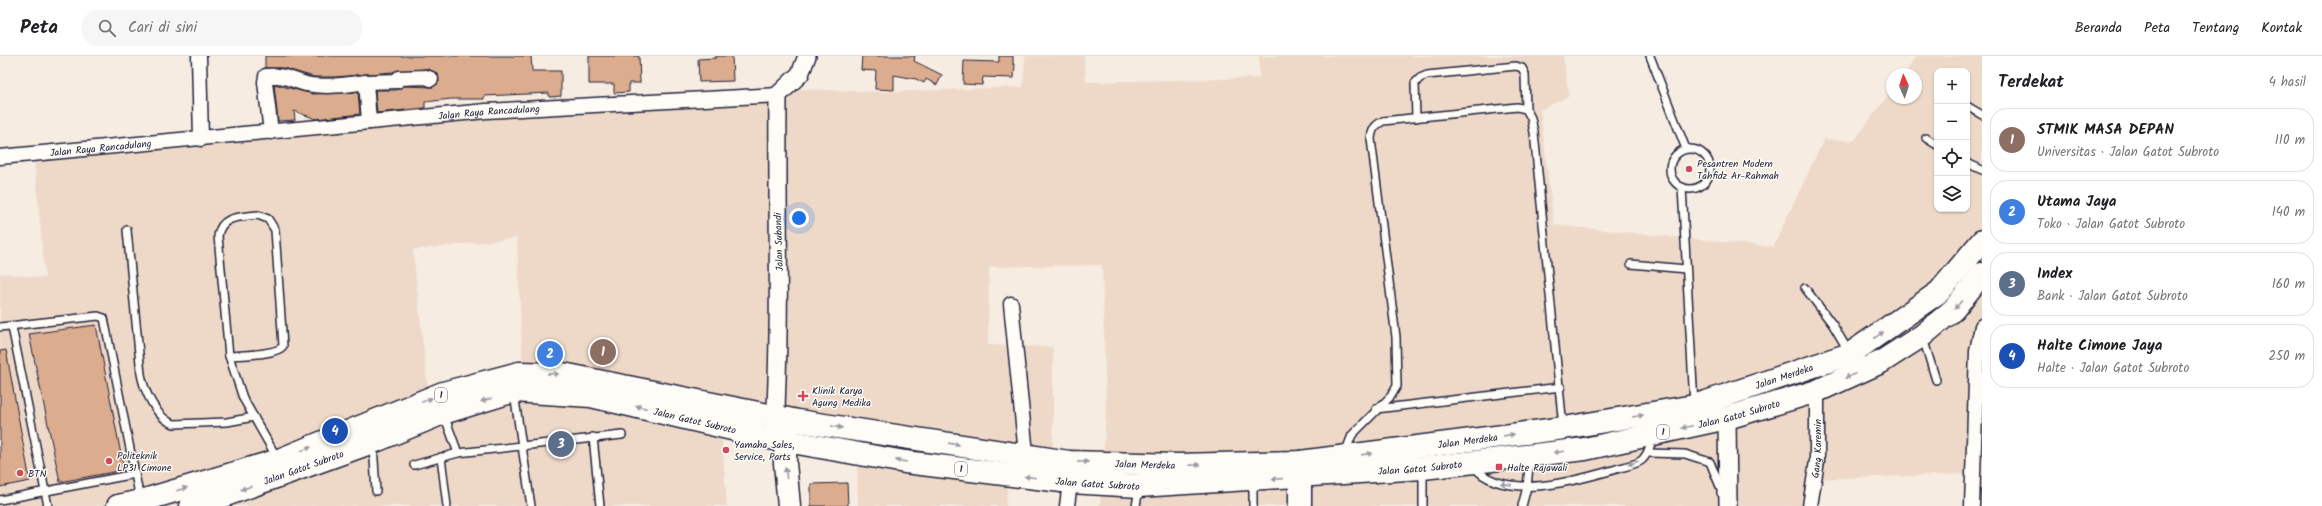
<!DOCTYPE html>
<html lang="id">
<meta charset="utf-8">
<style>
body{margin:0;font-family:Kalam,sans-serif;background:#f6f6f6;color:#202124}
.controls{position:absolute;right:12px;top:12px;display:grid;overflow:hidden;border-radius:8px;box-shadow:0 1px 3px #0004}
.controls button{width:36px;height:36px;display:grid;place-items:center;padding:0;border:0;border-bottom:1px solid #e0e0e0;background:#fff;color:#202124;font:20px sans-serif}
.compass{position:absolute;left:1886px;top:12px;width:36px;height:36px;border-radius:50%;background:#fff;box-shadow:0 1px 3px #0004;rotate:357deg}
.you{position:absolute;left:799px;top:162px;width:14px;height:14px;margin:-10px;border:3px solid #fff;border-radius:50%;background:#1a73e8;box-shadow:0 0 0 6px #1a73e833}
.badge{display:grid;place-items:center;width:26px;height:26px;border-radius:50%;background:#0b8043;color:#fff;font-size:13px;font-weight:700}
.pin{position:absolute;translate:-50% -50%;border:2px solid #fff;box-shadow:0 1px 4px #0006}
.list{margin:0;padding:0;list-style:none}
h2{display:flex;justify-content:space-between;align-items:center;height:52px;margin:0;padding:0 16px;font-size:17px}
h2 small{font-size:13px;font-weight:400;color:#757577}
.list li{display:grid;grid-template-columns:26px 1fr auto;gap:12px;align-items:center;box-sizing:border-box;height:64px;margin:0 8px 8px;padding:0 8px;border:1px solid #e0e0e0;border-radius:16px}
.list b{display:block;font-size:15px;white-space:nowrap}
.list p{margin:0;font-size:13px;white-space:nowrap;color:#757577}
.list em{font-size:13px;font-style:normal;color:#757577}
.icon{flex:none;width:22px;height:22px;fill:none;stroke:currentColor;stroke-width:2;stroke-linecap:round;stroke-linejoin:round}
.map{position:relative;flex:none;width:1982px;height:450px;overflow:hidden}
header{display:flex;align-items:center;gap:24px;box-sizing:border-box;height:56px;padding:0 20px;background:#fff;border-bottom:1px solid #e0e0e0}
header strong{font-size:19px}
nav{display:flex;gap:22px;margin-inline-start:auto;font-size:14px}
.search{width:280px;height:36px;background:#f6f6f6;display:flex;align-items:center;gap:10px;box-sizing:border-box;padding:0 14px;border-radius:16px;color:#757577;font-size:15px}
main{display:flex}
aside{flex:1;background:#fff}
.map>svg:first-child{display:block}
.built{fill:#eed9c9;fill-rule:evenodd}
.building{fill:#dcac8e;stroke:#22223b}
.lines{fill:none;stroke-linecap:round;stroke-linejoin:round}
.service-casing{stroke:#22223b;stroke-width:10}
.minor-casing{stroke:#22223b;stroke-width:17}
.tertiary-casing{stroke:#22223b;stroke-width:20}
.primary-casing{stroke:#22223b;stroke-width:25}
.trunk-casing{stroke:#22223b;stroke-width:25}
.service{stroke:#fdfcf7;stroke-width:7}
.minor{stroke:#fdfcf7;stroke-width:14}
.tertiary{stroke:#fdfcf7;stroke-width:17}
.primary{stroke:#fdfcf7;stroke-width:22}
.trunk{stroke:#fdfcf7;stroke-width:22}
.oneway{fill:#9a9aa2}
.poi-dot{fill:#d1495b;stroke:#fdfcf7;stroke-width:1.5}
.labels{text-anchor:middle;stroke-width:3;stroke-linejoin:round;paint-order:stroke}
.shield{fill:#fdfcf7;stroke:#646373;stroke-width:1}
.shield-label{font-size:9px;font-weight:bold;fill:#22223b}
.street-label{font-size:10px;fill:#22223b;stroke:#fdfcf7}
.poi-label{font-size:10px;fill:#22223b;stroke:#fdfcf7;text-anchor:start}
</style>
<header>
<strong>Peta</strong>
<div class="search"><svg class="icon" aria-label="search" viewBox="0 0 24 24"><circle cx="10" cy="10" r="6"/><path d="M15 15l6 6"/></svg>Cari di sini</div>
<nav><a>Beranda</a><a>Peta</a><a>Tentang</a><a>Kontak</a></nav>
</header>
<main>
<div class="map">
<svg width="1982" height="450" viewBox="0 0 1982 450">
<rect width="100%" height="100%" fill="#f6ece2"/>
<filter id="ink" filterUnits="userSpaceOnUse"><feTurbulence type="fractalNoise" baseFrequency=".025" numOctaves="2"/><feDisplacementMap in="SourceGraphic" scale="8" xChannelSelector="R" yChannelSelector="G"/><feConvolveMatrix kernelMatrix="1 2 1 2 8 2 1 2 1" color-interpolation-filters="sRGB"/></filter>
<g filter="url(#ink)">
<path class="built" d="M1025,0H1084L1086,26L1259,22V0H1563L1569,40L1540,54L1554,169L1773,191L1824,83L1854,85L1892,34V42H1916V18H1904L1917,0H1982V450H1969L1971,418L1819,423L1813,450H1100L1106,356L1102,209L989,211L988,289L1053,291V437L1007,431L1006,450H858L857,406L722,384L727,450H0V217L45,222L34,101L801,33L884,36L1023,31ZM1937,15H1967V153H1937ZM517,182L524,342L432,371L413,194Z"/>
<g class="building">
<path d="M265,0H531L532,15H561V40L549,41V37L484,40V43H451L425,46V52L377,57L375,34H397L403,30L433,31L439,26L438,18L426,13L336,21H314L284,12H265Z"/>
<path d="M589,0H639L640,27H629V36L614,37V28H589Z"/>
<path d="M716,0H732L733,25L699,26L698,3L716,2Z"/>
<path d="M862,0H915L914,5L942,19L937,29L926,23L924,27L916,23L894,19V34L875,33L876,15L861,14Z"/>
<path d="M999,0H1013V8H1015L1014,22L983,21L982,29L963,28L964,5L999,6Z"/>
<path d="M274,28L313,38L358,36L360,58L316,63L294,55L295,64L278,65Z"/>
<path d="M96,269L124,414L60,426L29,278Z"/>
<path d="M6,294L30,425L0,431V295Z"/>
<path d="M847,427L848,450H811V428Z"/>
</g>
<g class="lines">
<defs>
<g id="service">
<path d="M1650,0L1686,93"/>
<path d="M1967,50L1982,59"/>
<path d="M1416,62L1415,27L1420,22L1427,19L1516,10L1522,12L1525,18L1526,53"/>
<path d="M1926,82L1937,89"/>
<circle cx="1690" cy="113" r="20"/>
<path d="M1967,107L1982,114"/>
<path d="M1682,131L1694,348"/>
<path d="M258,159L268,163L275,174L283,290C277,299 240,299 229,300L218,180C221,159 241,161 258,159Z"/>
<path d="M127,174L141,318C144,335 157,363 174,368L227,366L254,361"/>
<path d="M1631,208L1686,213"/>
<path d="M1805,232L1833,269L1849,296"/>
<path d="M0,271L98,260L104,262L140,443"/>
<path d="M12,271L48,450"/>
<path d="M1923,282L1936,324"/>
<path d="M229,300L243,342L277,402"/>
<path d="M514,337L531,450"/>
<path d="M1376,353L1561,331"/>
<path d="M444,359L458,397"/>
<path d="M593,381L600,450"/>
<path d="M373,388L376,435"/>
<path d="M1345,397L1352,379L1391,340L1397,330L1396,281L1371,83C1372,73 1375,69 1383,65L1517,51L1526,53L1531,62L1534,76L1563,371"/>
<path d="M1649,397L1685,398L1710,406L1721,433V437"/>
<path d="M441,401L447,450"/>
<path d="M414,409L458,397L622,379"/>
<path d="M1473,410C1503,446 1575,425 1613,414C1622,411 1636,409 1642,404C1649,397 1650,390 1653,382"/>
<path d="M1423,414V450"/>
<path d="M0,444L135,418"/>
<path d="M1136,450L1139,432"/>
<path d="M1253,450V425"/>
<path d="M1522,450L1527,431L1530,401"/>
</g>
<g id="minor">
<path d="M199,0L201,83"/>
<path d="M366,26L397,25L399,22L426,21L431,23"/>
<path d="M271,76L265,26L266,20C287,19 288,23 306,28C325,32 347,29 366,26L369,66"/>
<path id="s1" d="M0,101L486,55L778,39"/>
<path d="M1011,248L1026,398"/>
<path d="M1067,450L1070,426"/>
<path id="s2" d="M1810,450L1817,405V335"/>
<path d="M1972,450L1977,295L1982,270"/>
</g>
<g id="tertiary">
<path d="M1727,362L1728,450"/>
<path d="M775,373C781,261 777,150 778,39L800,18L807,0"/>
</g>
<g id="primary">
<path d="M786,365L785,407L789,450"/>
<path d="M1300,406V450"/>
</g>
<g id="trunk">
<path id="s3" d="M118,450L141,445L279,404L443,337L519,317L563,318L798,365L1069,406L1178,409L1300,406L1564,372L1694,350L1850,298L1939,236L1982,185"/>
<path id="s4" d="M191,450L209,445L373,386L443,357L514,335L591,340L775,383L905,406L1070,426L1139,430L1423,412L1585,393L1727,362L1817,335L1881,306L1923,279L1954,253L1982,218"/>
</g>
</defs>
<use href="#service" class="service-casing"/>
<use href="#minor" class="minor-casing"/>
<use href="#tertiary" class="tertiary-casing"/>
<use href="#primary" class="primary-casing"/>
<use href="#trunk" class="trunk-casing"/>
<use href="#service" class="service"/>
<use href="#minor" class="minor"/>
<use href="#tertiary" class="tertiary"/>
<use href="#primary" class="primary"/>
<use href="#trunk" class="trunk"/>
</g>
<defs><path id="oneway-solid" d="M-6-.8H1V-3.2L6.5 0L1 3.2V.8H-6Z"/></defs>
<g class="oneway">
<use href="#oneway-solid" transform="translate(1958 249) rotate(132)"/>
<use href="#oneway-solid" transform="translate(1879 279) rotate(-34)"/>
<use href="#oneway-solid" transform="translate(553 318) rotate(1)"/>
<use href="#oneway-solid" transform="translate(1850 320) rotate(156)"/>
<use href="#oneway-solid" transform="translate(427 344) rotate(-22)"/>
<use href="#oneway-solid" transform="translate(486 344) rotate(163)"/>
<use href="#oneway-solid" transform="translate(641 351) rotate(-167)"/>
<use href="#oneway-solid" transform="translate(1638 360) rotate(-10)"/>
<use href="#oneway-solid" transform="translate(837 371) rotate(9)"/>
<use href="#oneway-solid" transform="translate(1687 371) rotate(168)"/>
<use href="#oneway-solid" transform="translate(1509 379) rotate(-8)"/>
<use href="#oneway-solid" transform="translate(954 388) rotate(8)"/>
<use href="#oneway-solid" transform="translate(306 393) rotate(-22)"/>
<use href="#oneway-solid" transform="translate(1559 396) rotate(173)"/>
<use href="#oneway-solid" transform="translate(1367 398) rotate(-8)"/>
<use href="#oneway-solid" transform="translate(901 405) rotate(-171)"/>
<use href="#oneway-solid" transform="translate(1083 406) rotate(1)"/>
<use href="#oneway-solid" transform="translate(1633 407) rotate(163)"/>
<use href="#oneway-solid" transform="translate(1195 409) rotate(-1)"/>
<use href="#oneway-solid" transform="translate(786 417) rotate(-96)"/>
<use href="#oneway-solid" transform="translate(1030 421) rotate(-173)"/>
<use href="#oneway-solid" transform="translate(1277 423) rotate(176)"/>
<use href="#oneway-solid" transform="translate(1506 428) rotate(-172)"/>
<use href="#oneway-solid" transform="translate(246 432) rotate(160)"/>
<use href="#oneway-solid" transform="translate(182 433) rotate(-17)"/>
</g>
</g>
<g class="poi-dot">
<circle cx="1689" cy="113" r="4"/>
<path d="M801 334h4v4h4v4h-4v4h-4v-4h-4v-4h4z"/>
<circle cx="726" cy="394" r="4"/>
<circle cx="109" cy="405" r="4"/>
<rect x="1495" y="407" width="8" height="8" rx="2"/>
<circle cx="20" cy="417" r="4"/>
</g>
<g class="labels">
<g class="shield">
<rect x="435" y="332" width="12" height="14" rx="3"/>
<rect x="1657" y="369" width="12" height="14" rx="3"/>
<rect x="955" y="406" width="12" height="14" rx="3"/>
</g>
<g class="shield-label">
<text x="441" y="342">1</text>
<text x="1663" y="379">1</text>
<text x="961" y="416">1</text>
</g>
<g class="street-label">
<text dy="4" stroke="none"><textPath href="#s1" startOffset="491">Jalan Raya Rancadulang</textPath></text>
<text dy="4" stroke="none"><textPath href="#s1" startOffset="101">Jalan Raya Rancadulang</textPath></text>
<text transform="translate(778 186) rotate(-92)" y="4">Jalan Subandi</text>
<text dy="4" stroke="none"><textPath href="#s3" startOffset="1705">Jalan Merdeka</textPath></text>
<text dy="4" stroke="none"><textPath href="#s4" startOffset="1582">Jalan Gatot Subroto</textPath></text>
<text dy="4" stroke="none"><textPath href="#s4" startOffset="527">Jalan Gatot Subroto</textPath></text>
<text dy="4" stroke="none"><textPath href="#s3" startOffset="1381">Jalan Merdeka</textPath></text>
<text dy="4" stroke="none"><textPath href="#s2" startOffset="58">Gang Karemin</textPath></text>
<text dy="4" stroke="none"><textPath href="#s3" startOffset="1057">Jalan Merdeka</textPath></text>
<text dy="4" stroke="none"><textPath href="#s4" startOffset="119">Jalan Gatot Subroto</textPath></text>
<text dy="4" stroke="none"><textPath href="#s4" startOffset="1258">Jalan Gatot Subroto</textPath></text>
<text dy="4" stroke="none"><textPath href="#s4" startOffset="935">Jalan Gatot Subroto</textPath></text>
</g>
<g class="poi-label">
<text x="1697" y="111">Pesantren Modern<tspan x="1697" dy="12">Tahfidz Ar-Rahmah</tspan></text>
<text x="812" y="338">Klinik Karya<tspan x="812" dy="12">Agung Medika</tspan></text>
<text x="734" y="392">Yamaha Sales,<tspan x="734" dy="12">Service, Parts</tspan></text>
<text x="117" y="403">Politeknik<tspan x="117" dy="12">LP3I Cimone</tspan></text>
<text x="1507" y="415">Halte Rajawali</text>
<text x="28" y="421">BTN</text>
</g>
</g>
</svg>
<div class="controls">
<button>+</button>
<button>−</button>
<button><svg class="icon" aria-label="locate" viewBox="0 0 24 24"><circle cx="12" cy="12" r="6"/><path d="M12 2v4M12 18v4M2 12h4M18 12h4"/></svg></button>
<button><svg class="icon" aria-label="layers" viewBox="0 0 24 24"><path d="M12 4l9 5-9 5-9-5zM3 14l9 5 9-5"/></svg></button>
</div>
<svg class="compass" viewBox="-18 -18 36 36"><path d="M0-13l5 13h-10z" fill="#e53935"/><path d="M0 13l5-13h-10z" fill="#757577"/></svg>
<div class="you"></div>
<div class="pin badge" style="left:603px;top:296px;background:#8d6e63">1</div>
<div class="pin badge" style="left:550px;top:298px;background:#3f7fe0">2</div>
<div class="pin badge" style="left:561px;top:388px;background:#5c6f8a">3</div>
<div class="pin badge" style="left:335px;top:375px;background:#1a4fb4">4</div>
</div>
<aside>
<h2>Terdekat<small>4 hasil</small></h2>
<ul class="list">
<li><span class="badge" style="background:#8d6e63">1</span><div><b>STMIK MASA DEPAN</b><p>Universitas · Jalan Gatot Subroto</p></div><em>110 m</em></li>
<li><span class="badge" style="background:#3f7fe0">2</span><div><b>Utama Jaya</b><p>Toko · Jalan Gatot Subroto</p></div><em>140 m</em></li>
<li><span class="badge" style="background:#5c6f8a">3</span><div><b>Index</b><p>Bank · Jalan Gatot Subroto</p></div><em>160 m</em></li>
<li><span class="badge" style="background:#1a4fb4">4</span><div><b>Halte Cimone Jaya</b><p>Halte · Jalan Gatot Subroto</p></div><em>250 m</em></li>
</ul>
</aside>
</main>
